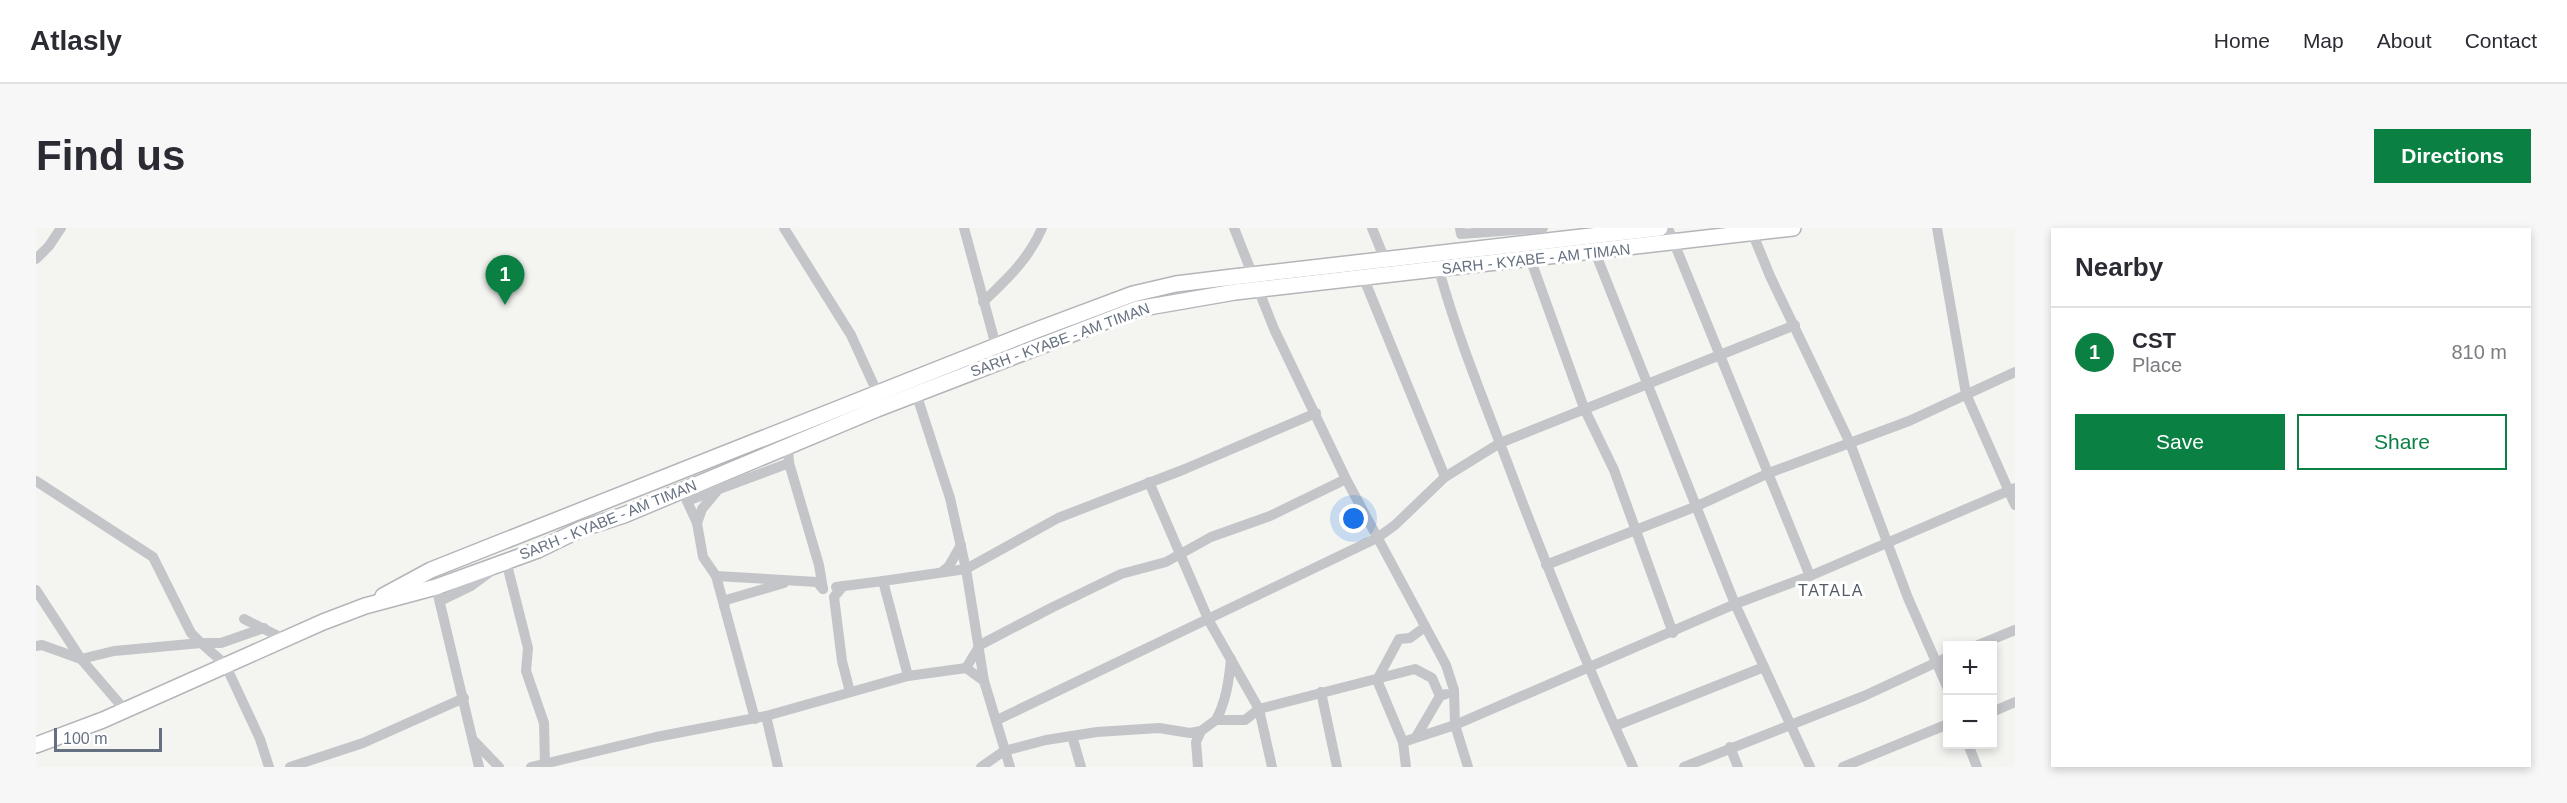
<!DOCTYPE html>
<meta charset="utf-8">
<style>
body{margin:0;font-family:Helvetica,sans-serif;background:#f7f7f7;color:#2b2b33}
.controls{position:absolute;right:18px;bottom:18px;display:grid;overflow:hidden;border-radius:0px;box-shadow:0 3px 9px #0003}
.controls button{width:54px;height:54px;display:grid;place-items:center;padding:0;border:0;border-bottom:2px solid #e1e1e2;background:#fff;color:#2b2b33;font:30px sans-serif}
.scale{position:absolute;left:18px;bottom:15px;width:108px;box-sizing:border-box;padding-left:6px;border:3px solid #657080;border-top:0;font-size:16px;line-height:21px;white-space:nowrap;color:#657080;-webkit-text-stroke:4px #fff;paint-order:stroke}
.you{position:absolute;left:1318px;top:291px;width:21px;height:21px;margin:-15px;border:4px solid #fff;border-radius:50%;background:#1a73e8;box-shadow:0 0 0 9px #1a73e833}
.badge{display:grid;place-items:center;width:39px;height:39px;border-radius:50%;background:#0b8043;color:#fff;font-size:20px;font-weight:700}
.pin{position:absolute;translate:-50% -50px;filter:drop-shadow(0 2px 3px #0008)}
.pin::after{content:'';position:absolute;top:32px;width:21px;height:18px;background:inherit;clip-path:polygon(0 0,100% 0,50% 100%)}
.list{margin:0;padding:0;list-style:none}
h2{display:flex;justify-content:space-between;align-items:center;height:78px;margin:0;padding:0 24px;font-size:26px}
h2 small{font-size:20px;font-weight:400;color:#7c7c81}
.list li{display:grid;grid-template-columns:39px 1fr auto;gap:18px;align-items:center;box-sizing:border-box;height:90px;padding:0 24px;border-top:2px solid #e1e1e2}
.list b{display:block;font-size:22px;white-space:nowrap}
.list p{margin:0;font-size:20px;white-space:nowrap;color:#7c7c81}
.list em{font-size:20px;font-style:normal;color:#7c7c81}
.actions{display:flex;gap:12px;padding:18px 24px}
.actions a{flex:1;padding:14px 0;border:2px solid #0b8043;border-radius:0px;text-align:center;font-size:21px;color:#0b8043}
.actions .main{background:#0b8043;color:#fff}
.map{position:relative;flex:none;width:1979px;height:539px;overflow:hidden;border-radius:0px}
header{display:flex;align-items:center;gap:36px;box-sizing:border-box;height:84px;padding:0 30px;background:#fff;border-bottom:2px solid #e1e1e2}
header strong{font-size:28px}
nav{display:flex;gap:33px;margin-inline-start:auto;font-size:21px}
.intro{display:flex;align-items:center;justify-content:space-between;box-sizing:border-box;height:144px;padding:0 36px}
h1{margin:0;font-size:42px}
.button{padding:15px 27px;border-radius:0px;background:#0b8043;color:#fff;font-size:21px;font-weight:700}
main{display:flex;gap:36px;padding:0 36px}
aside{flex:1;background:#fff;border-radius:0px;box-shadow:0 3px 9px #0003}
.map>svg:first-child{display:block}
.lines{fill:none;stroke-linecap:round;stroke-linejoin:round}
.highway-casing{stroke:#b3b5b9;stroke-width:18}
.minor{stroke:#c3c5c9;stroke-width:10}
.highway{stroke:#fff;stroke-width:15}
.labels{text-anchor:middle;stroke-width:6;stroke-linejoin:round;paint-order:stroke}
.street-label{font-size:15px;fill:#657080;stroke:#fff}
.neighbourhood-label{font-size:16px;letter-spacing:1.5px;fill:#535b66;stroke:#fff}
</style>
<header>
<strong>Atlasly</strong>
<nav><a>Home</a><a>Map</a><a>About</a><a>Contact</a></nav>
</header>
<div class="intro"><h1>Find us</h1><a class="button">Directions</a></div>
<main>
<div class="map">
<svg width="1979" height="539" viewBox="0 0 1979 539">
<rect width="100%" height="100%" fill="#f4f5f1"/>
<g class="lines">
<defs>
<g id="highway">
<path d="M347,368L395,342L998,103L1097,66L1140,56L1197,49L1624,0"/>
<path d="M0,517L67,492L287,394L329,378L400,359L502,322L545,301L588,287L841,181L1101,81L1199,64L1757,0"/>
</g>
</defs>
<use href="#highway" class="highway-casing"/>
<g class="minor">
<path d="M748,0L815,107L841,164"/>
<path d="M928,0L960,118"/>
<path d="M1198,0L1238,101L1310,251L1410,437L1418,462L1419,497L1432,539"/>
<path d="M1336,0L1349,32"/>
<path d="M1424,0L1425,6L1507,0"/>
<path d="M1632,0L1774,348"/>
<path d="M1901,0L1930,166L1979,277"/>
<path d="M1716,4L1734,48L1814,215L1872,370L1912,461"/>
<path d="M1559,24L1699,376L1774,539"/>
<path d="M1494,30L1548,180L1578,242L1637,405"/>
<path d="M0,31L13,18L25,0"/>
<path d="M1403,42C1421,107 1446,168 1470,231C1509,335 1551,438 1597,539"/>
<path d="M1328,51L1409,249"/>
<path d="M947,74C971,51 993,31 1006,0"/>
<path d="M878,159L914,270L930,341L948,453L974,539"/>
<path d="M752,219L753,235L783,337L787,361"/>
<path d="M0,253L117,329L155,405L165,415H185L228,400"/>
<path d="M1113,254L1173,393L1223,481L1236,539"/>
<path d="M651,259V273L661,295L667,329L680,348L719,491"/>
<path d="M651,273L753,235"/>
<path d="M661,295L666,281L681,263"/>
<path d="M467,335L470,333L492,420L490,443L508,495L509,536"/>
<path d="M1510,337L1661,278L1733,245L1873,193L1979,144"/>
<path d="M906,344L913,338L925,317"/>
<path d="M680,348L781,354L787,361"/>
<path d="M807,358L798,369L806,433L814,464"/>
<path d="M800,359L847,353"/>
<path d="M0,362L45,431L89,482"/>
<path d="M402,367L443,539"/>
<path d="M404,373L435,358L454,344"/>
<path d="M688,378L690,372L748,355"/>
<path d="M208,391L248,411"/>
<path d="M0,418L6,417L45,431L78,423L165,415L189,436L224,511L233,539"/>
<path d="M1940,418L1979,402"/>
<path d="M930,440L944,417L1015,380L1085,346L1130,334L1175,309L1234,288L1310,251"/>
<path d="M872,448L847,353L930,341L1022,290L1149,241L1280,185"/>
<path d="M1341,452L1367,514L1370,539"/>
<path d="M1341,452L1363,411L1374,410L1389,399"/>
<path d="M1285,464L1301,539"/>
<path d="M1956,484L1979,474"/>
<path d="M730,488L742,539"/>
<path d="M961,492L1341,310L1359,297L1409,249L1464,215L1759,97"/>
<path d="M1180,492C1190,474 1193,452 1195,431"/>
<path d="M1579,498L1728,439"/>
<path d="M1036,508L1045,539"/>
<path d="M1380,509L1404,468L1410,466"/>
<path d="M438,513L463,539"/>
<path d="M1367,514L1419,497L1699,376L1774,348L1979,260"/>
<path d="M1932,516L1941,539"/>
<path d="M1694,519L1702,539"/>
<path d="M254,539L327,515L428,470"/>
<path d="M495,539L620,509L730,488L872,448L930,440L948,453"/>
<path d="M945,539L968,523L1010,512L1061,504L1123,500L1154,505L1165,503L1180,492H1209L1223,481L1379,441L1396,450L1404,468"/>
<path d="M1162,539L1160,514L1165,503"/>
<path d="M1648,539L1828,468L1912,429"/>
<path d="M1807,539L1912,496"/>
</g>
<use href="#highway" class="highway"/>
</g>
<g class="labels">
<g class="street-label">
<text transform="translate(1500 31) rotate(-6)" y="5">SARH - KYABE - AM TIMAN</text>
<text transform="translate(1024 112) rotate(-20)" y="5">SARH - KYABE - AM TIMAN</text>
<text transform="translate(572 292) rotate(-22)" y="5">SARH - KYABE - AM TIMAN</text>
</g>
<g class="neighbourhood-label">
<text x="1795" y="368">TATALA</text>
</g>
</g>
</svg>
<div class="controls">
<button>+</button>
<button>−</button>
</div>
<div class="scale">100 m</div>
<div class="you"></div>
<div class="pin badge" style="left:469px;top:77px">1</div>
</div>
<aside>
<h2>Nearby<small></small></h2>
<ul class="list">
<li><span class="badge">1</span><div><b>CST</b><p>Place</p></div><em>810 m</em></li>
</ul>
<div class="actions"><a class="main">Save</a><a>Share</a></div>
</aside>
</main>
